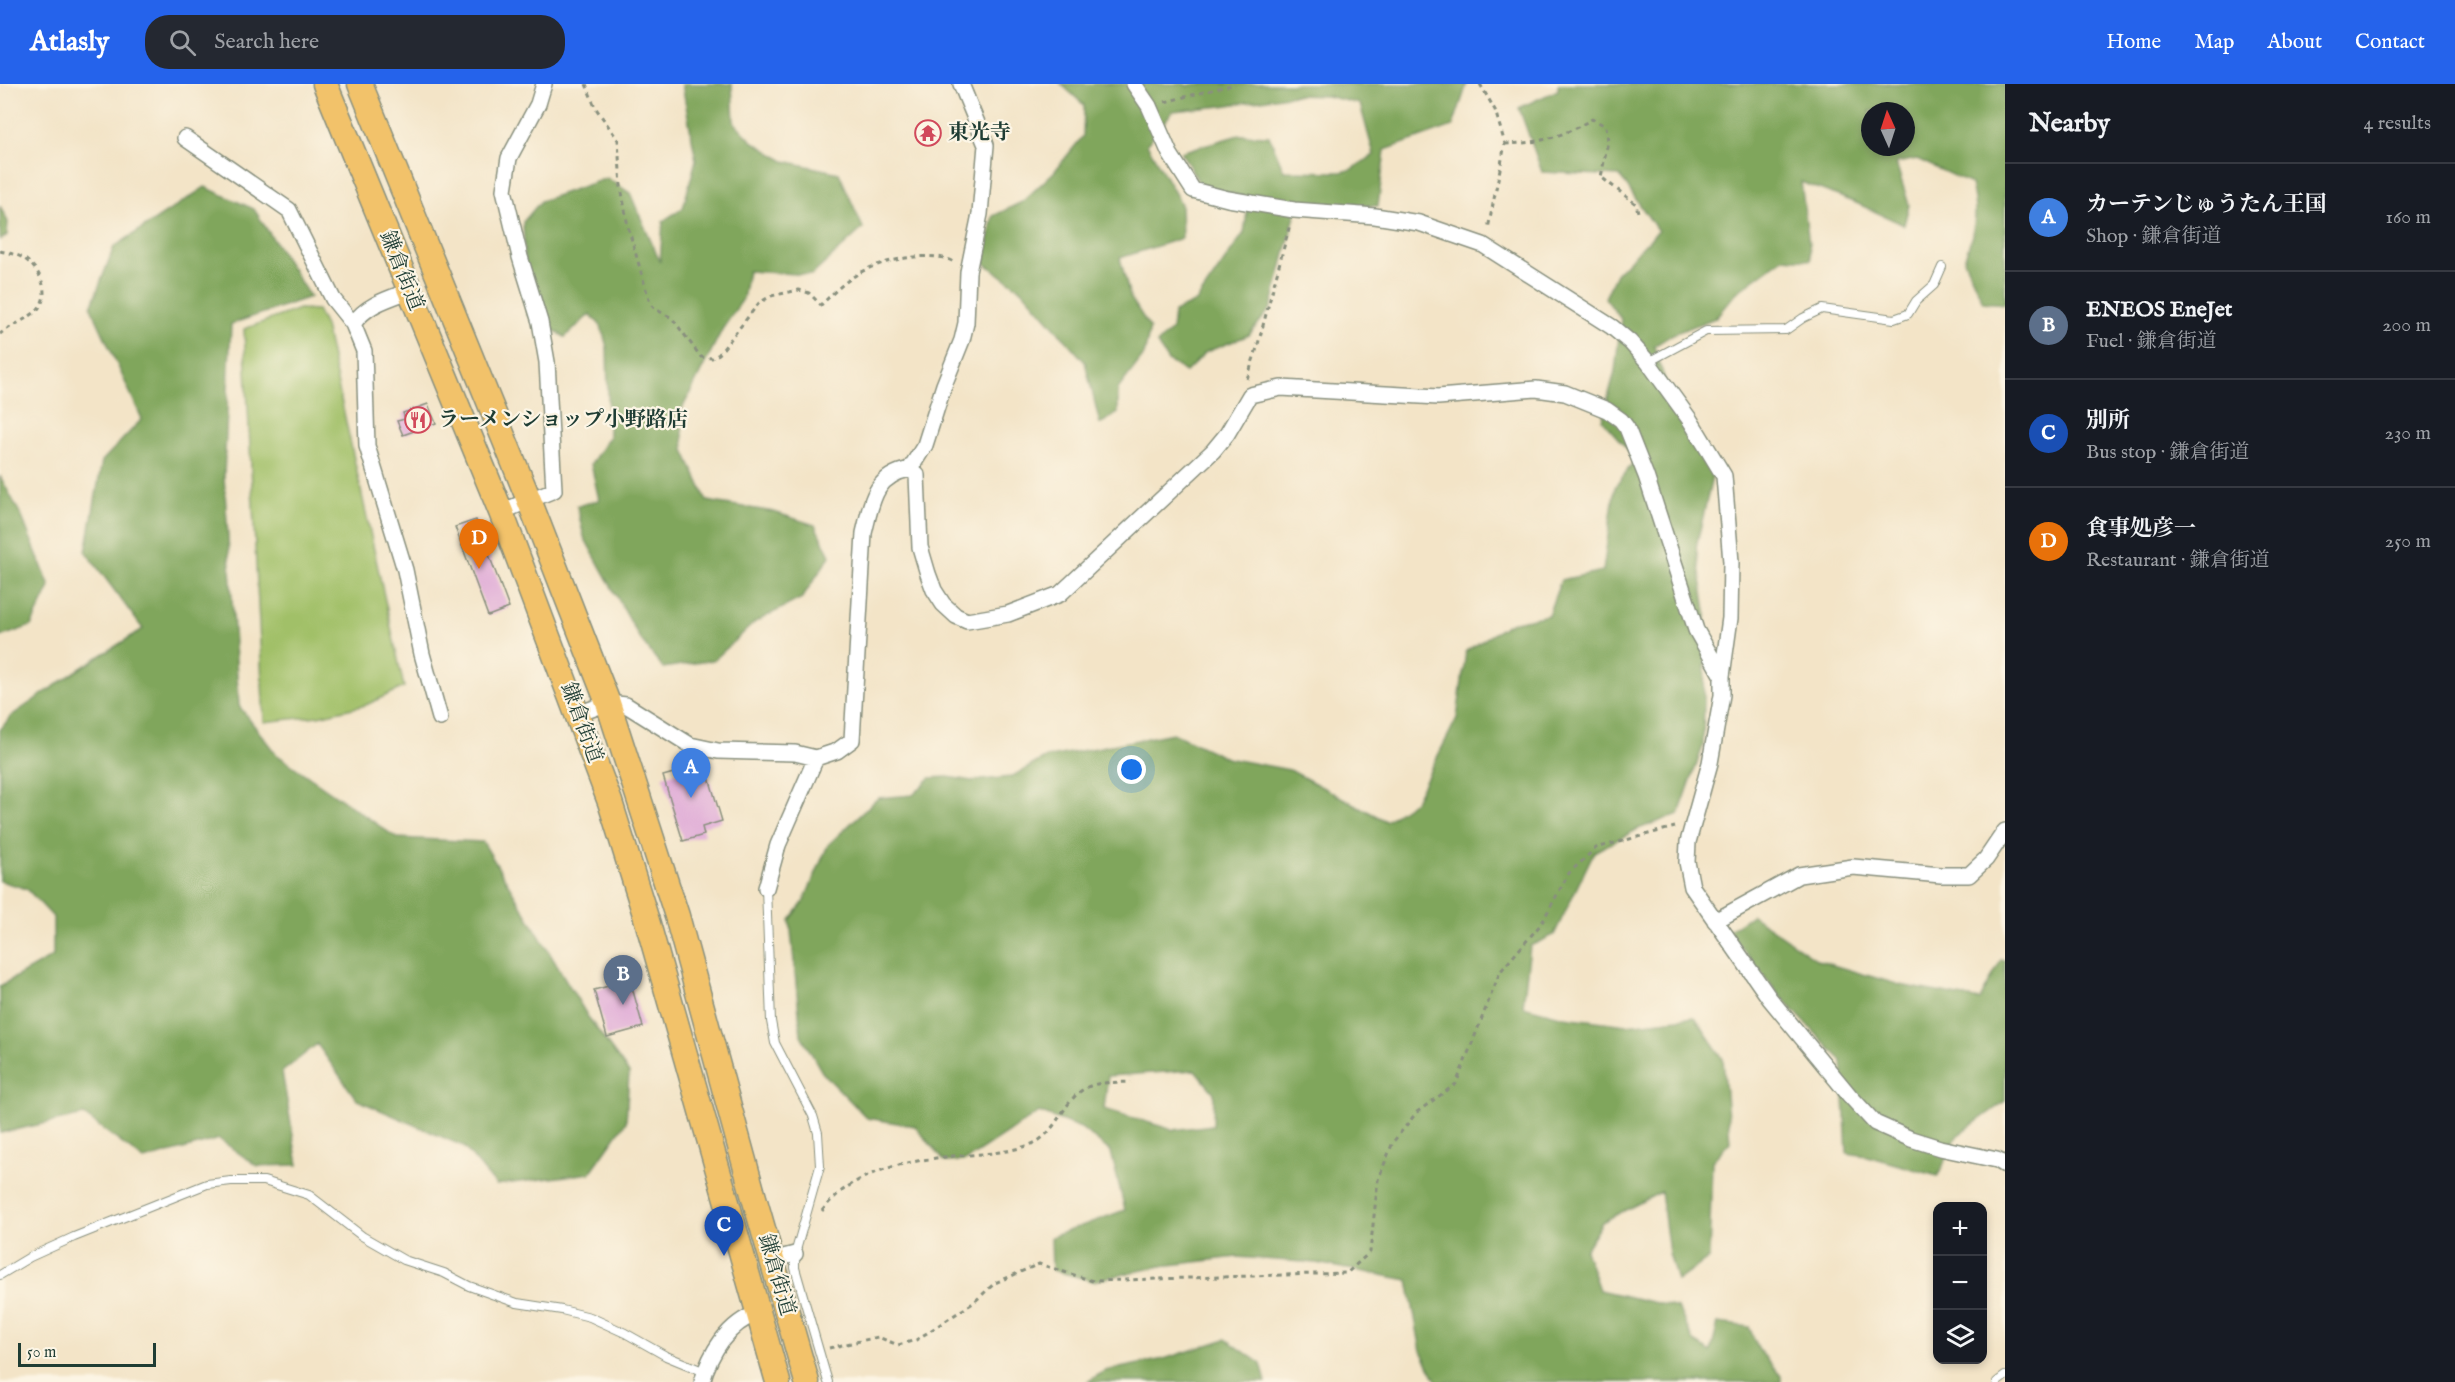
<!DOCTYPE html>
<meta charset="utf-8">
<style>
body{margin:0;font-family:"IM FELL English","Noto Serif JP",serif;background:#242831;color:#f1f3f6}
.controls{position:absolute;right:18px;bottom:18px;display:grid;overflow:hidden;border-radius:12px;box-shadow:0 3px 9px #0003}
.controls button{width:54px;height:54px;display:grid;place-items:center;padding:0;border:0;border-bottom:2px solid #363941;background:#171b24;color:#f1f3f6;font:30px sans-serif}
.compass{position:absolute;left:1861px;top:18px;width:54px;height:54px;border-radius:50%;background:#171b24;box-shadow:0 3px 9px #0003;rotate:357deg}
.scale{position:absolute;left:18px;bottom:15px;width:138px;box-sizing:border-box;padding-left:6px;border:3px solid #1f3d34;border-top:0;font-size:16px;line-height:21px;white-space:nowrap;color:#1f3d34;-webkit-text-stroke:4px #fcf5e5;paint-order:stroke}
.you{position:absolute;left:1132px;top:686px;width:21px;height:21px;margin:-15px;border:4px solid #fff;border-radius:50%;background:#1a73e8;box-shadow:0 0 0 9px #1a73e833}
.badge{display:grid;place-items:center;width:39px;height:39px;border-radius:50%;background:#2563eb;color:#fff;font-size:20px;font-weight:700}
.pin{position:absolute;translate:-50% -50px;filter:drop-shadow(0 2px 3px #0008)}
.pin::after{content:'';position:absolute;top:32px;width:21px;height:18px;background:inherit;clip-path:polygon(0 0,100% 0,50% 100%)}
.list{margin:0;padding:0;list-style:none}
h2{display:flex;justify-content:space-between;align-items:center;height:78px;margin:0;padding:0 24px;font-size:26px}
h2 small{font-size:20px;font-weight:400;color:#9ea1a6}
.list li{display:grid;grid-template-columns:39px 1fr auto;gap:18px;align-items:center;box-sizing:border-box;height:108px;padding:0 24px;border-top:2px solid #363941}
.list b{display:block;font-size:22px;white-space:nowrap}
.list p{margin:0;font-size:20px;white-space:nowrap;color:#9ea1a6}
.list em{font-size:20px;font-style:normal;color:#9ea1a6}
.icon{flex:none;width:33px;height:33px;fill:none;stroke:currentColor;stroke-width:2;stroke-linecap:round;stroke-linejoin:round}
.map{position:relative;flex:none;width:2005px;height:1298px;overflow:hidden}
header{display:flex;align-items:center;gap:36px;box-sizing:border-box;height:84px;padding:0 30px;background:#2563eb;color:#fff}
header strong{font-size:28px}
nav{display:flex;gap:33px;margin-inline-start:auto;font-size:21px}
.search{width:420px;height:54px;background:#242831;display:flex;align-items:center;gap:15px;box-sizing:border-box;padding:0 21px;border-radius:24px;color:#9ea1a6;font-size:22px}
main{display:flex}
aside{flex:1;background:#171b24}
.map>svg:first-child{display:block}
</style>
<header>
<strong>Atlasly</strong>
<div class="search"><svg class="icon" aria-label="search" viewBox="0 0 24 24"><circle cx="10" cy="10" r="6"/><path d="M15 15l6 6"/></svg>Search here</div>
<nav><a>Home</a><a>Map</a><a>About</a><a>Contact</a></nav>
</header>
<main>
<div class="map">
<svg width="2005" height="1298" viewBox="0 0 2005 1298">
<rect width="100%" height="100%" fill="#fcf5e5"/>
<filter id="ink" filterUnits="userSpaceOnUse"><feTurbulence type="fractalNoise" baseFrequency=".0167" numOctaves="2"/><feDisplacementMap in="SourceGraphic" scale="12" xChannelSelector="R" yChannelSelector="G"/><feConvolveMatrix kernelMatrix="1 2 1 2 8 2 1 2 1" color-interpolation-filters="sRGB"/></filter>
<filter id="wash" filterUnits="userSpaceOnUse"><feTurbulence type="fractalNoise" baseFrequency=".008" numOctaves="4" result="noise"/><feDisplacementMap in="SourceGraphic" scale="24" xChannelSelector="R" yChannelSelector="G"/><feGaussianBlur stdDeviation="1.35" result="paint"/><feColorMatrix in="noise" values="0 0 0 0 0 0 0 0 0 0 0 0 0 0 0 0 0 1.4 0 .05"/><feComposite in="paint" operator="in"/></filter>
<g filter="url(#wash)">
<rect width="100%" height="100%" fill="#f3e4c7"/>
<path fill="#a1c068" stroke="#607e4e" stroke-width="1.5" d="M299 225 317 226 325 242 404 603 366 621 318 632 264 638 244 245Z"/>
<path fill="#80a65c" stroke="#507248" stroke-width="1.5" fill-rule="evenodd" d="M682 0H732L734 38 752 57 784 77 839 89 863 144 812 191 748 187 743 215 723 244 681 327 684 366 707 417 774 428 815 441 830 472 802 514 755 538 714 576 663 584 639 553 584 453 577 422 599 416 591 380 609 353 607 263 601 242 590 230 565 253 527 231 523 138 541 117 607 94 630 109 660 178 663 137 683 124 696 76Z
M1061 0H1185L1186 2 1196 0H1467L1453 42 1385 66 1378 122 1298 120 1271 224 1249 251 1206 268 1186 288 1168 277 1157 260 1172 245 1174 228 1196 218 1244 149 1249 114 1201 102 1181 68 1239 51 1269 52 1284 87 1341 88 1352 85 1374 71 1360 20 1327 12 1294 11 1222 22 1173 27 1147 60 1181 120 1182 154 1120 174 1130 213 1150 244 1144 271 1118 305V329L1100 340 1085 278 1023 207 984 179 993 132 1022 118 1054 88 1083 52 1084 21Z
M1558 0H2005V220L1983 218 1964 176C1975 144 1979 134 1971 100L1917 75 1896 79 1909 121 1904 141 1854 118 1801 98 1811 176 1783 174 1736 209 1715 234 1673 250 1654 262 1677 334 1714 385 1696 463 1706 527 1703 662 1679 730 1638 745 1594 768 1554 851 1530 862 1523 922 1564 933 1627 941 1695 933 1723 975 1730 1058 1712 1077 1709 1174 1677 1197 1669 1169 1661 1108 1602 1138 1585 1166 1599 1206 1678 1224 1694 1258 1711 1268 1718 1239 1749 1243 1759 1266 1781 1292V1298H1437L1421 1267 1408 1196 1316 1179 1237 1173 1161 1182 1093 1197 1052 1186 1051 1153 1125 1126 1111 1068 1081 1044 1039 1028 965 1077 945 1078 915 1042 867 1034 822 988 801 951 790 836 803 819 828 761 878 714 913 711 930 694 948 693 972 697 1011 693 1045 674 1173 649 1226 674 1290 686 1386 737 1415 717 1457 634 1466 567 1510 539 1548 531 1561 496 1603 487 1615 403 1636 375 1602 336 1615 287 1621 235 1605 214 1616 190 1658 147 1620 92 1542 88 1519 24 1558 6ZM1870 27H1906V63H1870ZM1195 986 1214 1009 1213 1041 1173 1046 1104 1025 1108 992Z
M205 103 254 125 310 213 231 240 224 392 239 622 276 670 397 754 483 758 588 933 629 989 626 1038 590 1089 496 1101 463 1062 357 1016 317 960 282 988 298 1081 257 1082 219 1055 144 1076 84 1031 0 1049V902L53 872V833L27 805 0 797V646L11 632 78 586 143 545 86 468 102 377 142 335 91 223 114 163Z
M0 122 8 138 7 151 0 156Z
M0 392 22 433 50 503 31 542 0 553Z
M1752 831 1819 877 1900 901 1980 916 2001 876H2005V1017L1957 1052 1938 1092 1867 1072 1847 1069 1842 977 1780 912 1728 847Z
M1226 1255 1261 1280 1266 1298H1087L1105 1287 1164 1275Z"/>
<g id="blocks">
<path fill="#e0acd7" d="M428 320 436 339 403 351 397 337 405 335 403 329Z
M476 436 509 524 488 532 455 443Z
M705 680 722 737 702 743 704 751 683 757 663 692Z
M630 896 643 943 607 953 594 906Z"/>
</g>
</g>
<g filter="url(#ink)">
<use href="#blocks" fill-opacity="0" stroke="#89907e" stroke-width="1.5"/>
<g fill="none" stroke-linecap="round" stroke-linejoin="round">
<g stroke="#89907e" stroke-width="10">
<path id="lane" d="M1648 278 1706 247 1786 246 1803 234 1822 225 1894 235 1908 230 1916 217 1934 201 1942 183
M766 804 771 937 775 959 813 1032 818 1049 820 1082 795 1170V1184L828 1298
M0 1191 30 1173 74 1153 207 1100 231 1097H264L309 1111 362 1152 404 1176 444 1189 469 1202 517 1219 562 1226 590 1233 625 1249 666 1272 705 1288
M1997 1298 2005 1292"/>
</g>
<g stroke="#89907e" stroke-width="18">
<path id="street" d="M1134 0 1149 22 1170 70 1193 106 1228 115 1294 126 1375 132 1419 139 1483 161 1612 243 1630 258 1648 278 1690 336 1724 392 1731 478 1730 534 1722 592V611L1710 679 1688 758 1687 778 1692 803 1770 915 1850 1012 1875 1039 1911 1055 1940 1064 1997 1076 2005 1081
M185 54 289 126 333 215 353 240 364 267 367 362 405 486 422 570 440 634
M353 240C366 221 387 215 409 207
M910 385 925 361 944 301 962 256 966 239 968 188 980 130 986 61 961 0
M501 428 554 406 547 278 540 238 520 173 504 106 509 74 538 20 544 0
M578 630 608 619 626 621 690 661 718 667 795 669 816 674 837 667 852 656 864 449C872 417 874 392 910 385L917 391 920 463 928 490 934 506 943 520 956 532 967 537 1008 530 1060 510 1213 367 1227 350 1250 311 1281 304 1438 313 1536 305 1565 309 1607 326 1621 336 1627 344 1646 392 1696 546 1722 592
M766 804 778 761 816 674
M1715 837 1799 791 1853 783 1941 791H1969L1986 775 2005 747
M772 1176 795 1170
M702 1298C710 1269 728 1239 758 1229"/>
</g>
<g stroke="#89907e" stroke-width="27">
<path id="primary" d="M325 0 501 428 610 718 648 840 778 1298
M360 0 529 416 608 619 677 832 753 1110 807 1298"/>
</g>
<path stroke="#89907e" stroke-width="3" stroke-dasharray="4.5 4.5" stroke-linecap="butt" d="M586 0 595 23 618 56 621 103 628 143 650 219 655 225 672 234 701 273 712 274 719 270 759 219 771 212 799 206 809 209 821 221C832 210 843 199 856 191 876 177 932 165 954 178
M1480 0 1495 26 1505 60 1488 145
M1165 18 1235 0
M1505 60C1540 59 1562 53 1592 35L1606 42 1608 57 1601 93 1636 120 1638 128
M0 167C8 169 16 170 23 174 40 184 53 211 36 227 27 236 11 241 0 250
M1247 295 1257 264 1290 140
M822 1127C852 1087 906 1077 953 1072 979 1070 1004 1070 1029 1061 1058 1052 1062 1013 1090 1002 1103 997 1117 999 1131 998
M829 1264 878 1253 898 1261 916 1256 973 1219 995 1199 1039 1180 1093 1197 1347 1189 1370 1168 1378 1096 1393 1058 1417 1028 1456 1000 1500 888 1541 840 1569 789 1596 764 1675 743"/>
<use href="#lane" stroke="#fff" stroke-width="8"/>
<use href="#street" stroke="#fff" stroke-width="15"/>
<use href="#primary" stroke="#f2c26a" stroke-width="24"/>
</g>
</g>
<defs>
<g id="temple-ring" transform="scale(1.35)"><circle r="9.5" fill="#fcf5e5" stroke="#d1495b" stroke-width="1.5"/><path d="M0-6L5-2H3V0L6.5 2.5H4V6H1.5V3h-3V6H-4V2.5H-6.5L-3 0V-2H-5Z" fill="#d1495b"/></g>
<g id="restaurant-ring" transform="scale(1.35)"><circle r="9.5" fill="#fcf5e5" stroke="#d1495b" stroke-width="1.5"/><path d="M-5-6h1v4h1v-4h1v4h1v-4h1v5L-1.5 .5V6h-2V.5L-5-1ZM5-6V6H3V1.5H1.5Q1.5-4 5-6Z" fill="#d1495b"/></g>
</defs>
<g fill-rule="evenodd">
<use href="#temple-ring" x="928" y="49"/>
<use href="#restaurant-ring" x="418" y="336"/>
</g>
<g text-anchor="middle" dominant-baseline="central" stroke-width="4.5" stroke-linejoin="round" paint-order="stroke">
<g font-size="21" font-weight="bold" fill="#1f3d34" stroke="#fcf5e5" text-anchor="start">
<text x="948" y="49">東光寺</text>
<text x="438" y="336">ラーメンショップ小野路店</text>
</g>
<g font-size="21" fill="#1f3d34" stroke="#fcf5e5">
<text transform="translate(401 187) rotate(68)">鎌倉街道</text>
<text transform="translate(581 639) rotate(70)">鎌倉街道</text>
<text transform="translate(776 1191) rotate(74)">鎌倉街道</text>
</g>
</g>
</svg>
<div class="controls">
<button>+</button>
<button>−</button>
<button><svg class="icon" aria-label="layers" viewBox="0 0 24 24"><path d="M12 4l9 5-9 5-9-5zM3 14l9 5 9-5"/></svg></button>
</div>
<svg class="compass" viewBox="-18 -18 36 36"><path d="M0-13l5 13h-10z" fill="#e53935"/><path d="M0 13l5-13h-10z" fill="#9ea1a6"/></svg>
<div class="scale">50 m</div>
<div class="you"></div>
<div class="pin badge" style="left:691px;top:714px;background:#3f7fe0">A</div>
<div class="pin badge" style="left:623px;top:921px;background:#5c6f8a">B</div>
<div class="pin badge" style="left:724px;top:1172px;background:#1a4fb4">C</div>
<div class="pin badge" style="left:479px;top:485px;background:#e8710a">D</div>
</div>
<aside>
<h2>Nearby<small>4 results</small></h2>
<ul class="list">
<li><span class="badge" style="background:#3f7fe0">A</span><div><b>カーテンじゅうたん王国</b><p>Shop · 鎌倉街道</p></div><em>160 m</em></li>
<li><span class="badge" style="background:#5c6f8a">B</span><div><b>ENEOS EneJet</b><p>Fuel · 鎌倉街道</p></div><em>200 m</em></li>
<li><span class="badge" style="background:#1a4fb4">C</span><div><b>別所</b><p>Bus stop · 鎌倉街道</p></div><em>230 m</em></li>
<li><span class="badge" style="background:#e8710a">D</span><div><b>食事処彦一</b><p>Restaurant · 鎌倉街道</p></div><em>250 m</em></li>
</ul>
</aside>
</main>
